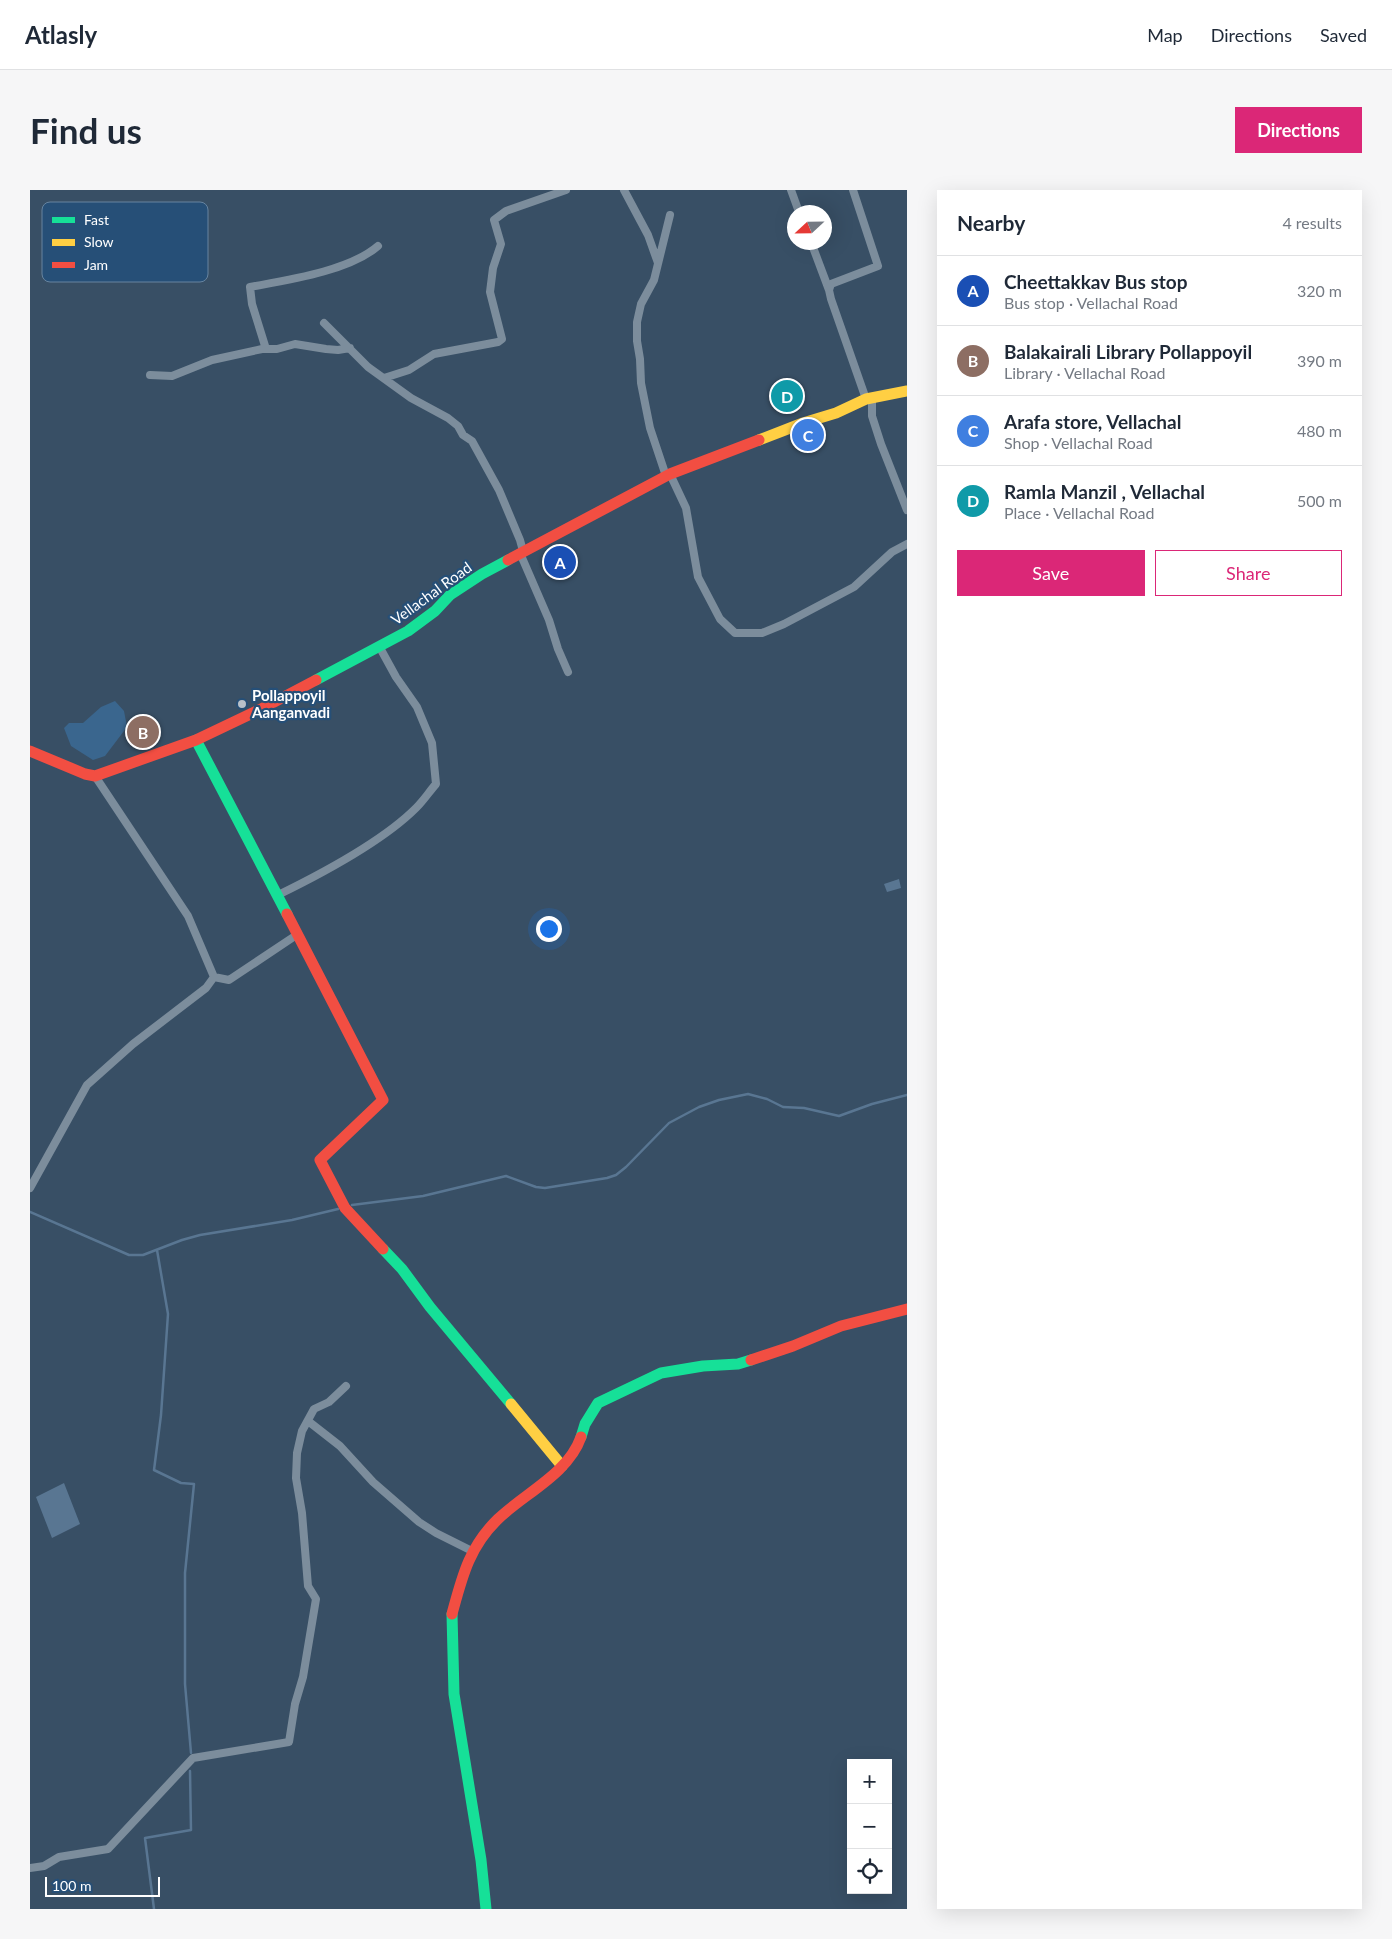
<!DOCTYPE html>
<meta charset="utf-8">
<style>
body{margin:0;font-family:Lato,sans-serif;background:#f6f6f7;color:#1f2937}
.controls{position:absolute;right:15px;bottom:15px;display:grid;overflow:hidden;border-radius:0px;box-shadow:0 5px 20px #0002}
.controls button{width:45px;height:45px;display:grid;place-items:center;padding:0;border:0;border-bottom:1px solid #e0e1e3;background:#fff;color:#1f2937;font:25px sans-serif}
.compass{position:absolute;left:757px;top:15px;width:45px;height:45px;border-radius:50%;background:#fff;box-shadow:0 5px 20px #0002;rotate:248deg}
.scale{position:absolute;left:15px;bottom:12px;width:115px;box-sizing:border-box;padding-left:5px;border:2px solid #fff;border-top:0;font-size:14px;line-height:18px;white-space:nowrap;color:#fff;-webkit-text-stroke:4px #264f77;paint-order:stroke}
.you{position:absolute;left:518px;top:738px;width:18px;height:18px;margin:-12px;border:4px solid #fff;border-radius:50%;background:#1a73e8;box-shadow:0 0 0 8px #1a73e833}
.badge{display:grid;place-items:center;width:32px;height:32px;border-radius:50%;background:#db2777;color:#fff;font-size:16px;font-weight:700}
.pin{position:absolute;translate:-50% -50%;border:2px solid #fff;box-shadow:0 1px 5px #0006}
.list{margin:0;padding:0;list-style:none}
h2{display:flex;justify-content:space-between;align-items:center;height:65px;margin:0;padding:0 20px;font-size:21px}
h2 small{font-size:16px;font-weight:400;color:#747a83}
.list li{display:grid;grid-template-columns:32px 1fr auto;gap:15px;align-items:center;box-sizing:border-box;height:70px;padding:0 20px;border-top:1px solid #e0e1e3}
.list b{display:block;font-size:19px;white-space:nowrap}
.list p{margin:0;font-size:16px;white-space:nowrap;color:#747a83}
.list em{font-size:16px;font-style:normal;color:#747a83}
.actions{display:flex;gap:10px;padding:15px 20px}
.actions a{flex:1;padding:11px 0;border:1px solid #db2777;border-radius:0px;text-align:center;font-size:18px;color:#db2777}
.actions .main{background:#db2777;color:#fff}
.icon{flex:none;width:28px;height:28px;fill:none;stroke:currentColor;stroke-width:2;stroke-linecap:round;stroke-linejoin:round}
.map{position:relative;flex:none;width:877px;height:1719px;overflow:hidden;border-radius:0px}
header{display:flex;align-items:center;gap:30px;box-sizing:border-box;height:70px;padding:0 25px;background:#fff;border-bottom:1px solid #e0e1e3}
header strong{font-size:24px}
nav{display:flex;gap:28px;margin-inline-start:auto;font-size:18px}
.intro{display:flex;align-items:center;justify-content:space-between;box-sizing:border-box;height:120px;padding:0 30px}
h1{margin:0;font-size:35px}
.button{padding:12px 22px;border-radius:0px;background:#db2777;color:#fff;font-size:18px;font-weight:700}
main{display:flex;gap:30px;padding:0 30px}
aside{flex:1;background:#fff;border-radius:0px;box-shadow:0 5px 20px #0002}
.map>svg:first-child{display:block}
</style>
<header>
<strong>Atlasly</strong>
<nav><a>Map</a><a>Directions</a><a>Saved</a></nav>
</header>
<div class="intro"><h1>Find us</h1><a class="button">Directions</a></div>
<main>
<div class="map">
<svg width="877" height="1719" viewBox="0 0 877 1719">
<rect width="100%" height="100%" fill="#384f65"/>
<path fill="#3a668e" d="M85 511 94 521 97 537 75 566 63 570 41 556 34 538 39 533H53L71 517Z"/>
<path fill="#597692" d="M869 689 871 698 857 702 854 694Z
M34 1293 50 1334 22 1348 6 1307Z"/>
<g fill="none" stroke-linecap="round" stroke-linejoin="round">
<path stroke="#597692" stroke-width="2.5" d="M322 1015 393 1006 476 986 506 997 515 998 577 988 586 985 596 977 639 933 669 917 689 910 718 904 737 909 753 917 774 918 809 926 842 914 877 905
M0 1022 99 1065H113L152 1050 170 1045 262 1030 308 1019
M127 1060 138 1124 131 1225 124 1280 151 1293 164 1294 155 1383V1494L161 1563
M124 1719 115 1648 161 1640 160 1581"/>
<path stroke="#7c8d9c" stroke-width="8" d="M594 0 618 45 628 73
M761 0 769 22
M823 0 848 76 801 94 799 100 801 109 836 209
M781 52 799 100
M294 133 338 177 381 208 418 228 428 236 433 245 442 251 469 300 490 350 493 361
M236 159 222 114 220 97C258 90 319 81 348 56
M120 185 142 186 182 170 232 159H247L265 154 296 159 308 160 320 158
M354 188 379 180 404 164 468 152 472 149 460 102 463 78 471 54 464 30 476 21 536 0
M842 207V226L851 254 877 320
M640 284 656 318 668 387 690 429 705 443H732L754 434 824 397 862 362 877 354
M636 286 620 238 611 193 610 169 607 151V132L611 114 624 90 640 25
M490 363 519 430 528 459 538 482
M248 705C291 684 353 651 386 618 394 610 399 602 406 594L402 553 387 517 366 487 349 456
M184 787 199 790 268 744
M0 998 57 895 103 854 176 798 184 787 158 726 65 586
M278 1231 310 1256 343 1292 389 1332 406 1343 442 1361
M0 1678 14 1676 29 1667 78 1659 163 1568 259 1552 265 1514 273 1487 286 1409 278 1396 272 1323 266 1288 267 1263 272 1241 284 1219 299 1212 316 1196"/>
<path stroke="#16e098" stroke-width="11" d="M286 490 378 441 405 421 420 405 452 384 478 370
M166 550 257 724
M353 1059 372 1079 400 1117 481 1214
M551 1247 555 1234 568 1213 631 1183 673 1176 708 1174 721 1170
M422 1424 424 1504 451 1670 456 1719"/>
<path stroke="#ffcf43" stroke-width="11" d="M729 250 773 233 806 223 836 209 877 201
M481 1214 532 1276"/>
<path stroke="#f24e42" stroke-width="11" d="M478 370 640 284 729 250
M0 561 55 584 65 586 166 550 231 519 286 490
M257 724 353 910 290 970 315 1018 353 1059
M721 1170 763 1156 811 1136 877 1119
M422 1424C432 1387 439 1357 468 1329 495 1303 538 1284 551 1247"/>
</g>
<circle fill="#b9c1c9" stroke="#264f77" stroke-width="2" cx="212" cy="514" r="5"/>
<g text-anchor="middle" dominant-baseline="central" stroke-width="4.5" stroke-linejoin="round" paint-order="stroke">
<g font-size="15" fill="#fff" stroke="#264f77">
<text transform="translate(401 403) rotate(-36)">Vellachal Road</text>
</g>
<g font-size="15" font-weight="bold" fill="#fff" stroke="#264f77" text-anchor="start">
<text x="222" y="505">Pollappoyil<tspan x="222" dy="17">Aanganvadi</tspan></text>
</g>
</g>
<rect x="12" y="12" width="166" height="80" rx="8" fill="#264f77" stroke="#6784a0" stroke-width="1"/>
<rect x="22" y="27" width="23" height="6" fill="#16e098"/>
<rect x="22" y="49" width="23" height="7" fill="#ffcf43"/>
<rect x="22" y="72" width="23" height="6" fill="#f24e42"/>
<g font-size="14" fill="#fff">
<text x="54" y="35">Fast</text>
<text x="54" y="57">Slow</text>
<text x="54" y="80">Jam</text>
</g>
</svg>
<div class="controls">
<button>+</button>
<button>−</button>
<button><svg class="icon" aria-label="locate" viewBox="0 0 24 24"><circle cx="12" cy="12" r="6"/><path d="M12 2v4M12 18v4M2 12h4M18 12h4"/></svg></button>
</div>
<svg class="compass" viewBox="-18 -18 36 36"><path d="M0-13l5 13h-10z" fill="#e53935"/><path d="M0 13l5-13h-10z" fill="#747a83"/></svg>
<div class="scale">100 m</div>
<div class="you"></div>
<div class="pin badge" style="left:530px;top:372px;background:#1a4fb4">A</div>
<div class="pin badge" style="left:113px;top:542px;background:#8d6e63">B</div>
<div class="pin badge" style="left:778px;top:245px;background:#3f7fe0">C</div>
<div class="pin badge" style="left:757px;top:206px;background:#0f9aa8">D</div>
</div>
<aside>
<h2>Nearby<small>4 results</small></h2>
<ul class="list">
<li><span class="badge" style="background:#1a4fb4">A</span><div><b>Cheettakkav Bus stop</b><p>Bus stop · Vellachal Road</p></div><em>320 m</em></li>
<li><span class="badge" style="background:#8d6e63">B</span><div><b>Balakairali Library Pollappoyil</b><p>Library · Vellachal Road</p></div><em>390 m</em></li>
<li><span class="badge" style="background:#3f7fe0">C</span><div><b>Arafa store, Vellachal</b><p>Shop · Vellachal Road</p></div><em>480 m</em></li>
<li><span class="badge" style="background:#0f9aa8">D</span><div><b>Ramla Manzil , Vellachal</b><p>Place · Vellachal Road</p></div><em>500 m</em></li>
</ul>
<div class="actions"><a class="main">Save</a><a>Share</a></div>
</aside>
</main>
